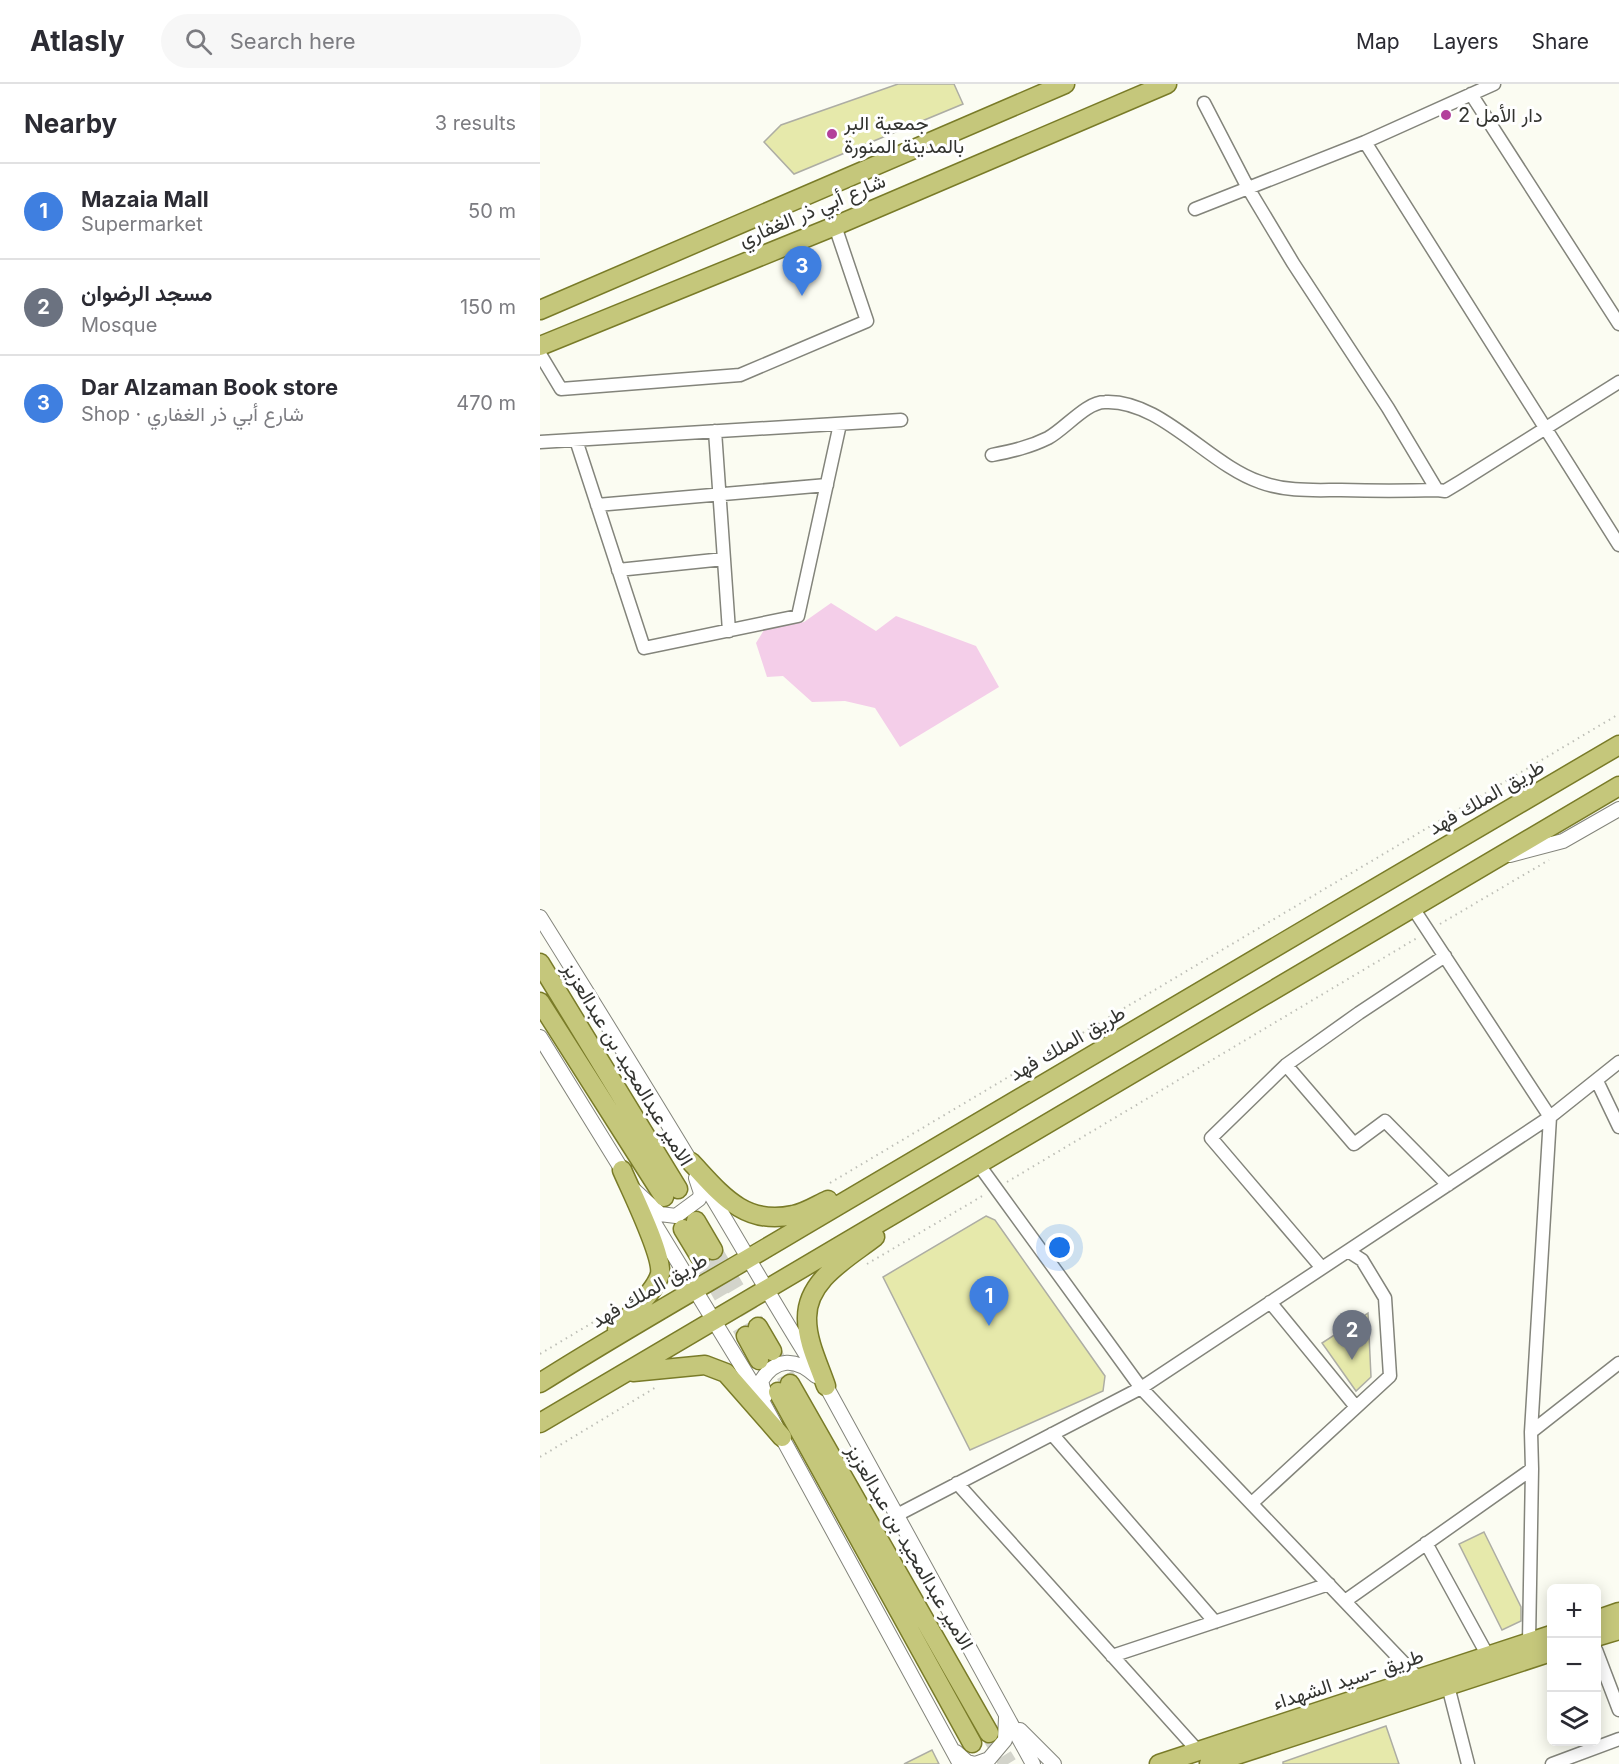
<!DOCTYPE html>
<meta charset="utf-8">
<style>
body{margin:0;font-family:Inter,Vazirmatn,sans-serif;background:#f7f7f7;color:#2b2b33}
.controls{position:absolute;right:18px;bottom:18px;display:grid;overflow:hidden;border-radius:9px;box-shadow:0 3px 15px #0003}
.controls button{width:54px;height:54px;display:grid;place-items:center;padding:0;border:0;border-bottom:2px solid #e1e1e2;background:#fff;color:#2b2b33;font:30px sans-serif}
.you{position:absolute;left:520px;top:1164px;width:21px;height:21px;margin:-15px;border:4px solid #fff;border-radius:50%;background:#1a73e8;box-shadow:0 0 0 9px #1a73e833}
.badge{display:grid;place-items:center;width:39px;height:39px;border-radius:50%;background:#d93025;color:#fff;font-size:20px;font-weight:700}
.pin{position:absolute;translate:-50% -50px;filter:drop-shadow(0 2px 3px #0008)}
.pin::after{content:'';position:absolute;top:32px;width:21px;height:18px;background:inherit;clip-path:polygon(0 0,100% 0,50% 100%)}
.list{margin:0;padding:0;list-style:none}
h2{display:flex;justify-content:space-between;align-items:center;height:78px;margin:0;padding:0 24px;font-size:26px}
h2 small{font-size:20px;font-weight:400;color:#7c7c81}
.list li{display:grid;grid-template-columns:39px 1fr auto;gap:18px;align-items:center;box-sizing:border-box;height:96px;padding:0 24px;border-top:2px solid #e1e1e2}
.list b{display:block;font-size:22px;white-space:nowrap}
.list p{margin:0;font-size:20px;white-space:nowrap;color:#7c7c81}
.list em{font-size:20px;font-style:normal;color:#7c7c81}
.icon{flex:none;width:33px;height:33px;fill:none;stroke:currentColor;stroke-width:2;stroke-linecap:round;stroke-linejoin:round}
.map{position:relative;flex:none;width:1079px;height:1680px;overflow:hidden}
header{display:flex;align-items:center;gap:36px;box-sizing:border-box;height:84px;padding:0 30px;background:#fff;border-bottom:2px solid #e1e1e2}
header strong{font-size:28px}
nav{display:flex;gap:33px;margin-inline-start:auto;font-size:21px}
.search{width:420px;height:54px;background:#f7f7f7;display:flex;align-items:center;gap:15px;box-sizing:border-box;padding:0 21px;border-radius:33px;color:#7c7c81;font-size:22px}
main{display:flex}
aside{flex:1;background:#fff}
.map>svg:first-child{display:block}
</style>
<header>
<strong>Atlasly</strong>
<div class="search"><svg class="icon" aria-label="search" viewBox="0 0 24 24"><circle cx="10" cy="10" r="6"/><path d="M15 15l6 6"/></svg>Search here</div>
<nav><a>Map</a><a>Layers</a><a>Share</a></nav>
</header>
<main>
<aside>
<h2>Nearby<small>3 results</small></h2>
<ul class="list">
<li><span class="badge" style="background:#3f7fe0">1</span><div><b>Mazaia Mall</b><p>Supermarket</p></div><em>50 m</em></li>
<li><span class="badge" style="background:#6b7280">2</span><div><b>مسجد الرضوان</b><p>Mosque</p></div><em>150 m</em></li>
<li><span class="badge" style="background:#3f7fe0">3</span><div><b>Dar Alzaman Book store</b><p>Shop · شارع أبي ذر الغفاري</p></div><em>470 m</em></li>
</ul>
</aside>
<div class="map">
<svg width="1079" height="1680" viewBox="0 0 1079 1680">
<rect width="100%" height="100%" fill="#fbfcf2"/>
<path fill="#f4cee9" d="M291 519 336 547 356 532 436 562 459 603 360 663 335 624 305 617 272 618 243 592 227 593 216 559 224 546 264 538Z"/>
<path fill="#e6e9ab" stroke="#adada4" stroke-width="1.5" d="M358 0H414L423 20 254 90 224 58 241 41Z
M446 1132 455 1136 565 1292 563 1307 430 1366 343 1193Z
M828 1229 831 1293 816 1307 782 1259Z
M944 1448 981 1523V1537L962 1546 919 1460Z
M846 1642 859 1680H743V1678Z
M392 1666 399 1680H364Z"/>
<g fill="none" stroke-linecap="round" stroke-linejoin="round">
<path stroke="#d3d4cb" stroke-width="18" stroke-dasharray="18 9" stroke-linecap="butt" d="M173 1166 218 1243
M160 1173 206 1252
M232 1267 250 1300
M449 1649 468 1680"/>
<g stroke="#83847b" stroke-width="15">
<path id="minor" d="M954 0 825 58 1079 461
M931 10 1079 240
M664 19 708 104 753 179 848 324 897 406 905 407 920 398 1079 298
M655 125 825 58
M0 270 21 305 200 291 327 237 295 142
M175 347 189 547
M36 356 104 564 258 532 300 340
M0 358 361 336
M452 371C472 367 490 363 508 354 525 345 546 318 565 318 620 315 669 381 720 398 747 408 774 406 801 406 833 407 865 407 897 406
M57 421 287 401
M78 486 184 475
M873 824 1010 1033 1079 978
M746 981 814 1060 845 1037 908 1101
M1057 997 1079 1043
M439 1081 601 1304 879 1595
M782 1184 671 1054 746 981 819 929 905 872
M730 1218 816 1323
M991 1348 1079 1279
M512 1350 675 1538
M417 1399 658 1667
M712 1419 850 1292 845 1214 822 1176 808 1167
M357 1431 601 1304 1010 1033 991 1348 992 1385 805 1517
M886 1459 948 1572
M989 1558 992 1385
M1056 1566 1079 1626
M572 1572 789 1500
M908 1602 928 1680
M1012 1680 1079 1655"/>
</g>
<g stroke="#83847b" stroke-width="16">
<path id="tertiary" d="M970 771 1023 757 1079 725
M0 833C60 929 120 1026 178 1123 214 1183 248 1244 286 1302L493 1680
M0 953 87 1094
M94 1106 120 1130 136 1132 159 1115 161 1109 156 1094
M108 1129 215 1304 420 1680
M225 1312 221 1297C236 1273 256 1274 276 1292
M480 1646 514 1680
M416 1668 427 1678 435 1680 449 1675 465 1656 466 1633"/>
</g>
<g stroke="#797b28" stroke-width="21">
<path id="primary" d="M0 226 525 0
M0 262 295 142 627 0
M0 879 138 1105
M0 918 124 1113
M151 1078C180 1109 204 1142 253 1131 265 1129 277 1121 288 1116
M156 1137 173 1166
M143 1145 160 1173
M218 1243 232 1267
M77 1245C88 1232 116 1207 120 1190 123 1171 91 1107 82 1086
M206 1252 219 1276
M93 1288 165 1281 186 1289 242 1353
M0 1299C85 1245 173 1196 260 1144 532 981 806 822 1079 661
M250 1300 449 1649
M286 1302C279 1281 267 1258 267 1235 266 1196 308 1174 335 1153
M238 1308 432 1659
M0 1339 1079 702
M1056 1536 1079 1528
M1056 1553 1079 1546
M619 1680 1011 1551
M669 1680 1011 1568"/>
</g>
<path stroke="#bebfb7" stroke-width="2" stroke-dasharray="1.5 4.5" stroke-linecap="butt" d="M900 840 1009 776
M467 1098 877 854
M290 1099 1079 630
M327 1180 444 1111
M0 1270 67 1230
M0 1373 118 1302"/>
<use href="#minor" stroke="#fff" stroke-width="12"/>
<use href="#tertiary" stroke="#fff" stroke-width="14"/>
<use href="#primary" stroke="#c5c77b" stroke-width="18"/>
</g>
<g fill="#b3409b" stroke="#fff" stroke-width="2">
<circle cx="906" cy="31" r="6"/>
<circle cx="292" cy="50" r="6"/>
</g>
<g text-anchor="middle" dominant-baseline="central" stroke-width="6" stroke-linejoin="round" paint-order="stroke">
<g font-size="20" fill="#333430" stroke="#fff" text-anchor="start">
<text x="918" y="31">دار الأمل 2</text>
<text x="304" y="39">جمعية البر<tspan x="304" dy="23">بالمدينة المنورة</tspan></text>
</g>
<g font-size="20" fill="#333430" stroke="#fff">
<text transform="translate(272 126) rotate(-23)">شارع أبي ذر الغفاري</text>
<text transform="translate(946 713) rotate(-30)">طريق الملك فهد</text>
<text transform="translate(527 959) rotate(-30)">طريق الملك فهد</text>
<text transform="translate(88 980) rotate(59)">الامير عبدالمجيد بن عبدالعزيز</text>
<text transform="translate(109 1206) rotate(-30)">طريق الملك فهد</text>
<text transform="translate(370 1463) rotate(60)">الامير عبدالمجيد بن عبدالعزيز</text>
<text transform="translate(808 1595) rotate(-18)">طريق -سيد الشهداء</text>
</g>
</g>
</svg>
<div class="controls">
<button>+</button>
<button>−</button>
<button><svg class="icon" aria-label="layers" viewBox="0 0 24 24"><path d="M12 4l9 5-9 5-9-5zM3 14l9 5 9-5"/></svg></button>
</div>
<div class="you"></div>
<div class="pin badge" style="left:449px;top:1242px;background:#3f7fe0">1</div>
<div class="pin badge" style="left:812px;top:1276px;background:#6b7280">2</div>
<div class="pin badge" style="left:262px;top:212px;background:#3f7fe0">3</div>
</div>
</main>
